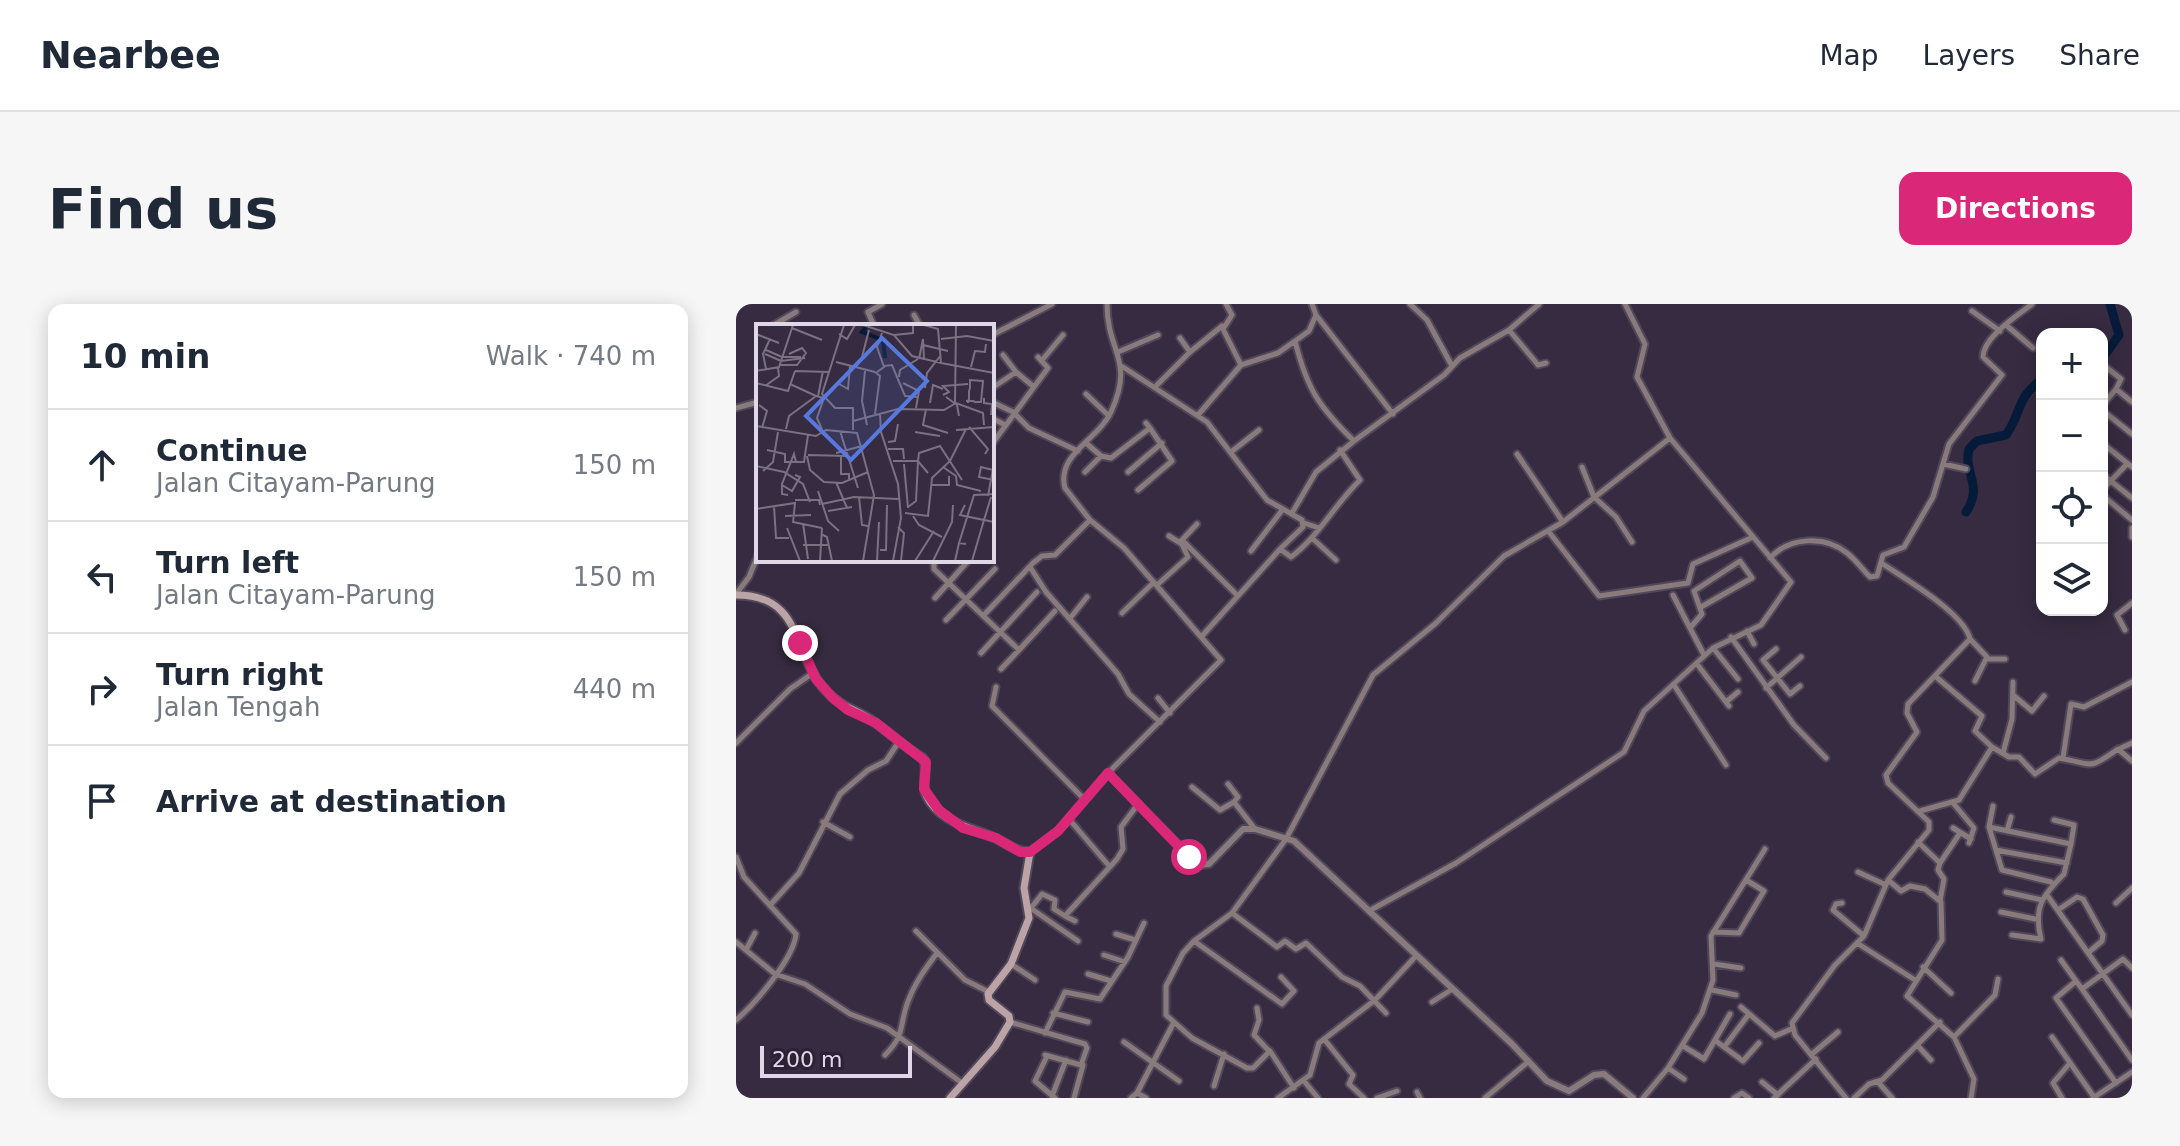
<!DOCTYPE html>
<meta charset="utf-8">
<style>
body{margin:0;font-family:"DejaVu Sans",sans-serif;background:#f6f6f7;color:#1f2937}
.controls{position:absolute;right:24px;top:24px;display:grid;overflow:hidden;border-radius:16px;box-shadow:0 4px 20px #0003}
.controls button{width:72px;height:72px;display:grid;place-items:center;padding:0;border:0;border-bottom:2px solid #e0e1e3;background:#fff;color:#1f2937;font:40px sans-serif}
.scale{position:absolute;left:24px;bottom:20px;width:152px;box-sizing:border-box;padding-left:8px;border:4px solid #dfd9e7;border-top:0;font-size:22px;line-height:28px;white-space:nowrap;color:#dfd9e7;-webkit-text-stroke:6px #2c2136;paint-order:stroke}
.stop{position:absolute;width:24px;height:24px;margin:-18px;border:6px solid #db2777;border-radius:50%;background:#fff}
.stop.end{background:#db2777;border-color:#fff;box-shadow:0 2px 8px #0008}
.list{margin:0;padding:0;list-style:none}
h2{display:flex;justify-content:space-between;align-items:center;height:104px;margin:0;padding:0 32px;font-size:34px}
h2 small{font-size:26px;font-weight:400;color:#747a83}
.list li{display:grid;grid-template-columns:52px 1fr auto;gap:24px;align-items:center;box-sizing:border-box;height:112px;padding:0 32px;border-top:2px solid #e0e1e3}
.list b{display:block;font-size:30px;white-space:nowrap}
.list p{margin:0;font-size:26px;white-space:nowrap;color:#747a83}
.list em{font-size:26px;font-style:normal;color:#747a83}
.icon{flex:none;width:44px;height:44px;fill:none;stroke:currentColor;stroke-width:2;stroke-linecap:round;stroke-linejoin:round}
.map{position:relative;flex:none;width:1396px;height:794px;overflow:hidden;border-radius:16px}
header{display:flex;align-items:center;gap:48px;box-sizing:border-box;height:112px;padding:0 40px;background:#fff;border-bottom:2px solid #e0e1e3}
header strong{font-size:38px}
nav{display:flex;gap:44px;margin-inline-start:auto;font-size:28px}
.intro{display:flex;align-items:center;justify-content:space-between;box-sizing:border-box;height:192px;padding:0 48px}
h1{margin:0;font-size:56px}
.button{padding:20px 36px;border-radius:16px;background:#db2777;color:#fff;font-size:28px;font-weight:700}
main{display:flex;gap:48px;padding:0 48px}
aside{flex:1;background:#fff;border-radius:16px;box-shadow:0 4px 20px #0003}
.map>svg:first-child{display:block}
</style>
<header>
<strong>Nearbee</strong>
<nav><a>Map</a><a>Layers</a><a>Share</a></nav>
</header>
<div class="intro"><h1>Find us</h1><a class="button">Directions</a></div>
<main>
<aside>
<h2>10 min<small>Walk · 740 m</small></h2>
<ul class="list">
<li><svg class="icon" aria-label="ahead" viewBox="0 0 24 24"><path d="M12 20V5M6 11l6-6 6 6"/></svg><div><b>Continue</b><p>Jalan Citayam-Parung</p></div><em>150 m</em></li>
<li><svg class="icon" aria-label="left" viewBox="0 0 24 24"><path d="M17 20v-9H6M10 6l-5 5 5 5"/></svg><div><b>Turn left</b><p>Jalan Citayam-Parung</p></div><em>150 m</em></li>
<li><svg class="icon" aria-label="right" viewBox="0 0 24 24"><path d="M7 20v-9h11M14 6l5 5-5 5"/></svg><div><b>Turn right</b><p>Jalan Tengah</p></div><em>440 m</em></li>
<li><svg class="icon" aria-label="arrive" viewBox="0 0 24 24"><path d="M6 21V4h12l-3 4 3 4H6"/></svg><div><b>Arrive at destination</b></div></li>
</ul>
</aside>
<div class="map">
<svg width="1396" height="794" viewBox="0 0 1396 794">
<rect width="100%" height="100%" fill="#362b40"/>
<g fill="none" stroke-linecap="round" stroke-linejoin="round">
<path stroke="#051b39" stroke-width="9" d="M1366 55 1383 31 1374 0
M1230 208C1248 181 1227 170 1233 145L1241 137 1270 131C1287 106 1279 96 1306 75"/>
<g stroke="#51475b" stroke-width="9">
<path id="minor" d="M371 0C371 49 399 55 375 108 362 136 320 150 329 184L354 216 388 244 485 356 372 469
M490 0 496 11 487 25 505 61
M576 0 580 11 657 110
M674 0 691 16 716 62
M1236 7 1264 27
M178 11 184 22
M580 11 573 27 559 37C571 85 583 103 618 137L708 71 724 54 773 26 803 0
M1270 21 1297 44
M36 22 60 8
M138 22 132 8 146 0
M773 26 798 56 802 61 810 59
M256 31 316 0
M382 48 422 31
M454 48 486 22
M267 51 280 68
M307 55 327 31
M387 63 471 118 531 196 566 216 567 223 544 245
M1366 65 1370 63 1385 75 1380 85
M419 83 454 48 444 34
M256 84 280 68 298 83 312 64 302 53
M350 90 373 112
M256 98 277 108 293 124 342 147
M1366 102 1380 85 1396 98
M0 104 22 98
M1366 106 1396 130
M462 111 505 61 542 49 559 37
M256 114 269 121
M350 139 365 152 375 154 414 124 410 119
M1366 139 1396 163
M256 140 298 83
M495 148 523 126
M781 150 827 218
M1207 160 1230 165
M846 163 858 193 880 213 896 238
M349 168 365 152
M392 168 426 139
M1366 170 1396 194
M402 186 436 157 414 124
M1366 186 1391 160
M1366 191 1396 216
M556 209 580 168 618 137
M568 219 583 224
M461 220 446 236 502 292
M1396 224V233
M813 228 863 292 952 279 957 260 1017 233
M576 234 600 256
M515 247 547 205
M1034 254C1053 233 1089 231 1111 249 1120 256 1126 265 1134 273L1141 272 1147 251 1168 243 1197 193 1213 140 1266 71 1247 53C1247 33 1281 12 1296 0
M198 256V265L283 346 319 307
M294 263 310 288 382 370 393 390 424 418
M421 281 452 253 446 240 433 232
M0 290 13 273 22 251
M937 291 954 324
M199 294 233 256
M965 303 1016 274 1004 257 958 287 966 310 954 324 968 351
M386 309 418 278
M247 312 297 259 306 252 319 251 354 216
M335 313 351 293
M210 316 259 265
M1389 326 1381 311 1396 299
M1011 327 1018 340
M466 332 544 245 555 253C583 232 599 200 624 176L604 146
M995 333 1058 421 1090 454
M1234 335 1251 353 1239 377
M977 344 1002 375
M1040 345 1027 356 1054 390 1064 382
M245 349 301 288
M1251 355H1269
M961 360 993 402
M265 365 283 346
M1199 372 1246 412 1239 427 1256 443
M938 381 990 461
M260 383 256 402 348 495
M1030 384 1065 353
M1277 391 1296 407 1308 392
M422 394 434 409
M990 398 1002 388
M0 439 54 385 77 369
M1385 444 1396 439
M1267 449 1276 415 1277 378
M1327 454 1335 400 1348 403 1396 378
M492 480 502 493 498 498 519 525
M456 483 484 506 498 498
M1217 499 1238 524 1233 539
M1257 502 1253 523 1266 566 1315 578
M1184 507 1223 496 1256 443 1273 453H1283L1299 470 1323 454C1358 460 1351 467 1382 445L1396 457
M333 515 374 563
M1318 516 1338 521 1335 540
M87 518 114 533
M1253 523 1335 540 1328 570C1307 591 1297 603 1305 635L1276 631
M1217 524 1235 535
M1271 527 1275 513
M1182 538 1204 559 1202 566 1208 575 1204 597
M1260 546 1331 559
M0 553 8 573 60 630C58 654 19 700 0 716
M1204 559 1224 529
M1122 568 1150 581
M1152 576 1165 587 1174 582 1189 585 1205 598 1206 636 1171 692 1218 733 1238 775 1235 794
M1270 588 1306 596
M1311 591 1396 711
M36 599 63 569 104 490 132 466 150 457 162 439
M1106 599 1100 600 1097 606 1128 632
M1380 599 1396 584
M293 603 342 637
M295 604 306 590 319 596 318 605 329 612
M1322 606 1341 593 1347 595 1367 631 1366 637 1353 648
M633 607 720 559 888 448 908 407 977 344 1025 321 1055 278 934 134 901 73 909 40 889 0
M1265 608 1299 615
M496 609 541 643 549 637 560 645 570 639 606 673 624 682 650 709
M339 617 329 612 381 555 387 545 385 523 402 500
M180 627 229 676 253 688
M977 628 1003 629 1028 587 1010 576
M380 630 399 636
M458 637 546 700 558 687 545 673
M0 638 39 670 69 680 114 710 151 724 226 779
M1121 639 1179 676
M11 644 19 629
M368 651 389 658
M1325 656 1340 677
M275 660 299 676
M978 660 1005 664
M1187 663 1215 689
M1396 664 1387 655 1346 685 1396 756
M352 670 375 677
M1346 685 1340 677 1320 694 1380 779
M976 686 1000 691
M696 698 715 686
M1005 703 1039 732 1055 725
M521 704 523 716 518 731 533 747
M317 709 352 718
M274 718 349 740 351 744 345 761 309 751
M309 729 329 688 364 695 392 653 408 619
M1218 733 1259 691 1262 675
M1316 733 1358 793
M588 735 617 771 613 780 628 794
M980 737 1007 757 1023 739
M388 738 443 777
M947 742 968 755 994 710
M989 742 1013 710
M1182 742 1195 756
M1076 750 1102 728
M149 751C169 731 163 724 171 700 178 680 189 665 201 649
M311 752 299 777 319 794
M932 764 948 775
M568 777 582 794
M1026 778 1042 791
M1142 778 1156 794
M478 782 488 750
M558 784 534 747 517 764H511L456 734 430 711V682L447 649 458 637 496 609 550 535 637 371 700 319 768 252 827 218 934 134
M681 788 684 794
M316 792 330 756
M338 794 347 761
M395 794 401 789
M410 794 401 789 437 720
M542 794 574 771 583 739 639 696 680 652
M641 794 661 787
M749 794 793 757
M907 794 932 764 966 709 977 676 975 632 1029 545
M998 794 1006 789 1013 794
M1038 794 1080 755
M1110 794 1059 731 1056 719 1099 661 1128 632 1152 576 1193 526V518L1152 479 1150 471 1181 428 1171 409 1172 400 1234 335C1228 309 1169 275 1147 260
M1118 794 1133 780 1146 776 1204 718
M1326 794 1317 779 1334 759
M1357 794 1396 768"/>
</g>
<g stroke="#51475b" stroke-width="10">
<path id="tertiary" d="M294 548 322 527 372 469 462 561 473 560 507 525H519L558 537 776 740 811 777 833 787 858 771 868 770 897 794"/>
</g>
<g stroke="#51475b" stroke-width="11">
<path id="secondary" d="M0 291C68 291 55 349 90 387 106 404 120 405 137 417 154 429 168 443 187 454 193 465 185 479 190 491 203 519 235 523 259 534 272 540 280 548 294 548L288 584 293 614 275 660 252 690 253 696 273 712 274 718 259 743 214 794"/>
</g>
<use href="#minor" stroke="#897a7b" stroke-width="5"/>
<use href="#tertiary" stroke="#897a7b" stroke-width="6"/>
<use href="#secondary" stroke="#bca4a6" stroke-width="7"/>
</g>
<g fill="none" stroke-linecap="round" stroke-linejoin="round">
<path stroke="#db2777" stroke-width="10" d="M64 339 80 375 97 394 112 406 140 419 190 458 188 485 203 506 227 524 260 534 284 548H294L322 527 372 469 453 553"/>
</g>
<g transform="translate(20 20)">
<rect width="238" height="238" fill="#362b40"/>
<path fill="none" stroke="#051b39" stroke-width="4" d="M111 2 106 8 127 16 129 34"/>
<path fill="none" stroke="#7a7183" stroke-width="2" d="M88 1 66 70 79 84H97V106M107 1 138 11 156 32 185 39 182 5 168 1M36 4 66 16M0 10 23 19M83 10 91 15 99 1M138 11 157 9V1M185 15 211 12 238 17M167 21 192 27M10 26 26 33H45M9 30 25 37 49 34M106 33 113 6M163 35 167 15 168 36M80 38 119 48M185 39 238 49M24 41H41L50 29 46 24 33 30M128 42 136 41 149 72 162 73M215 43 219 27 229 28 230 20M10 45 7 30 14 15M0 47 23 43 37 1M39 47 73 48M109 47 106 77 111 101M121 48 128 43 121 23 126 9M143 53 144 46 162 35M0 59 32 67 39 47M147 59 163 67 160 84M34 60 60 72M83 60 92 65 94 42M9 62 23 52 22 44M169 64 171 49 185 31M187 71 193 68 187 62 212 60M62 72 67 47M190 73 201 81 203 92M228 74V79L236 80 235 91M210 77H217L219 78H225L227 57 214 56V64L213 67V75L212 77V79M174 79 177 61 187 65M199 79 200 1M3 81 11 87 6 104M170 85 167 101 192 109M124 89 125 108 142 160 145 194 137 237M119 90 124 52 119 48M97 97 142 85 188 86 200 79 227 89 228 101M0 102 60 112 70 106 101 109 118 171 107 237M213 103 232 125 229 130M30 105 33 92 60 72 68 74 61 94 67 108M200 106 238 103M84 107 102 164M159 108 184 112M132 118 139 117 142 100M132 125H147L148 135M11 126 29 130V138H48L52 111M80 129 106 122M52 131 91 132M51 132 54 146 68 158 86 159 112 148M85 133V150H93V155M137 137H162L163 129 184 122 206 156M148 140 152 184M0 142 28 148 47 160 54 178M187 143 200 152 201 161 225 167M237 146 225 143 223 153 238 156M7 147 17 138 22 108M80 158 91 184M26 161 36 167 44 153 39 151M175 161H193V152M62 167 72 197 83 207M32 171 26 170V160L38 130 40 138M232 172 238 139M103 173 106 201 112 202M39 176H63L64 181M66 180 98 173 143 175M209 181 204 191 228 196 235 173M18 182 20 214H33M152 183 160 177 162 137 172 149M0 185 39 179 37 199M72 187 96 183M149 189 172 192 176 154 194 137 210 105M29 192 55 191M157 192 163 201 186 213M37 198 66 204M47 199 52 235M142 203 148 209 145 237M31 204 44 237M65 210 71 213 76 237M203 219 218 171 238 170M47 221H72M124 226H130L131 181M64 237 66 204M121 237 123 198M159 237 178 207M177 237 196 198 197 181M199 237 203 219 210 220M216 237 228 196 238 198"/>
<path fill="#5778dc" fill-opacity="0.15" stroke="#5778dc" stroke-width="4" d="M126 14 171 57 95 136 50 92Z"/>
<rect width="238" height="238" fill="none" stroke="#dfd9e7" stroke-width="4"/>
</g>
</svg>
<div class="controls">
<button>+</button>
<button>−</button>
<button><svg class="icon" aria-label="locate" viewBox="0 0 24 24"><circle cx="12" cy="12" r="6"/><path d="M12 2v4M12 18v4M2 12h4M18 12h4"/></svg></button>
<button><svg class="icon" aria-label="layers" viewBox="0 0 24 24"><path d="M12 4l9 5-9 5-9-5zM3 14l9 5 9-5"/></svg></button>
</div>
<div class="scale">200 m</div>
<div class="stop" style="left:453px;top:553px"></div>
<div class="stop end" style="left:64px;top:339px"></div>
</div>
</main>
